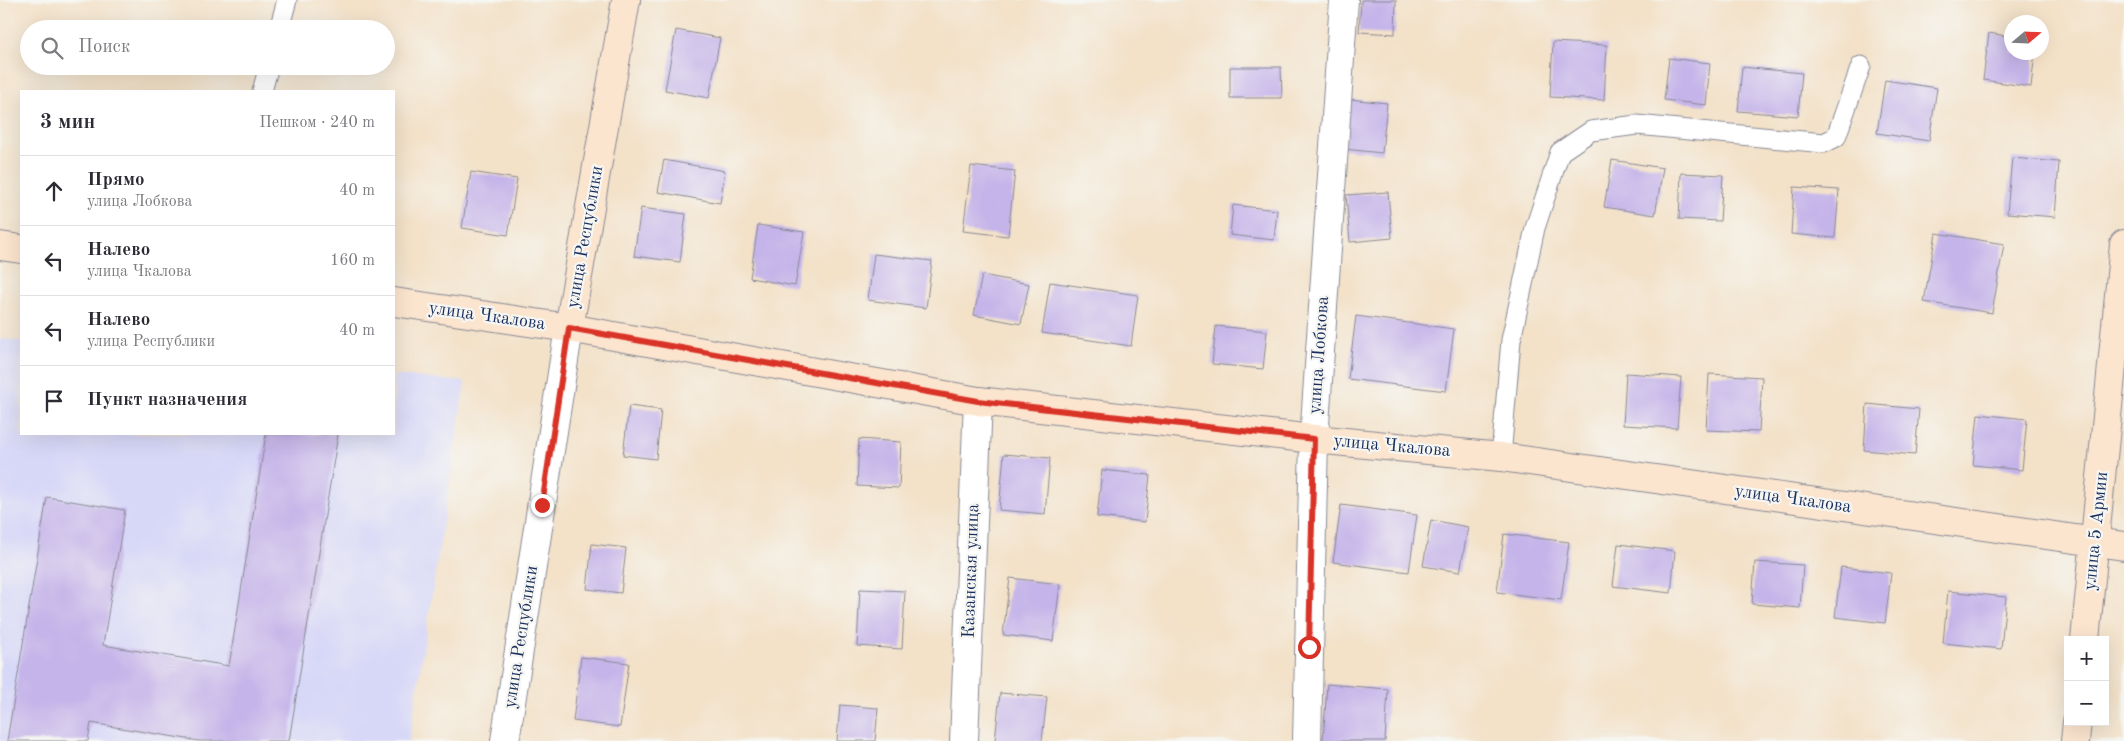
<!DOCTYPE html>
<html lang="ru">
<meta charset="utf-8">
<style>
body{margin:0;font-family:"Old Standard TT",serif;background:#f7f7f7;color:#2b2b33}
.controls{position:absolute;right:15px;bottom:15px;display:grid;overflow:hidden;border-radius:0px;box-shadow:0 5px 20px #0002}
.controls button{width:45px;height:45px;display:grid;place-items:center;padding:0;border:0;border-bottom:1px solid #e1e1e2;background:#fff;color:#2b2b33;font:25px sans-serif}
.compass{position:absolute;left:2004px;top:15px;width:45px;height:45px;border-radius:50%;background:#fff;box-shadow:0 5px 20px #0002;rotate:71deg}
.stop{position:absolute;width:15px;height:15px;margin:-11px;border:4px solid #d93025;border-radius:50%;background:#fff}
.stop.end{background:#d93025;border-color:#fff;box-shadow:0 1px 5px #0008}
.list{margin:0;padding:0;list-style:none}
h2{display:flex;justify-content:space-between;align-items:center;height:65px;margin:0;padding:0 20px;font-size:21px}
h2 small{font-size:16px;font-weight:400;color:#7c7c81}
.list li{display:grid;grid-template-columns:32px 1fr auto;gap:15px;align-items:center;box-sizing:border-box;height:70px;padding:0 20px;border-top:1px solid #e1e1e2}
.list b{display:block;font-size:19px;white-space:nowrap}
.list p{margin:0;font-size:16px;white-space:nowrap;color:#7c7c81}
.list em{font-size:16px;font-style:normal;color:#7c7c81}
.icon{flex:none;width:28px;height:28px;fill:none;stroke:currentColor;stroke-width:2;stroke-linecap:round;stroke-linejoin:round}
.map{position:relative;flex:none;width:2124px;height:741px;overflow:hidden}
.search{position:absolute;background:#fff;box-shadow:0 5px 20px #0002;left:20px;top:20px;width:375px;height:55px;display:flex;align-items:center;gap:12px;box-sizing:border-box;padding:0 18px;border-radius:28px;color:#7c7c81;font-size:19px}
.panel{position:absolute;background:#fff;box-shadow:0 5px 20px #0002;left:20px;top:90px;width:375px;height:345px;border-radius:0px}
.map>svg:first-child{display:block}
</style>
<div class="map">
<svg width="2124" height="741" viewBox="0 0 2124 741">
<rect width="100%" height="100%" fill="#f6f6f2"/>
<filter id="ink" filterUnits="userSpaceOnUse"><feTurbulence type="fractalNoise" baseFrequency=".02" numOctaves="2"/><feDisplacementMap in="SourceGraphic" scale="10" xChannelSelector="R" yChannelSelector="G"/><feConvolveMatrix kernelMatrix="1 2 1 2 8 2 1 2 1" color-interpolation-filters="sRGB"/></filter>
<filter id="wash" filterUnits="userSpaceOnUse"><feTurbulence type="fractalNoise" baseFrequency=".0096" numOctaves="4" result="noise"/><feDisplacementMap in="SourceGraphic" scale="20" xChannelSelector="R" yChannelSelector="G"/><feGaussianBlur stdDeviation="1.12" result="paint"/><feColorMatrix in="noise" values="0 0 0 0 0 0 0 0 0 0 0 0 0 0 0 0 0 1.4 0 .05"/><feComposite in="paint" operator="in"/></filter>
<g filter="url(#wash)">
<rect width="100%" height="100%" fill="#f3e1c8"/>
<path fill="#d7d7f8" d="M0 339 21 341V434H394V375L465 382 409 741H0Z"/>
<g id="blocks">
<path fill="#c5b4e9" d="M1361 0H1396L1395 34 1359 32Z
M289 23 327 26V29H288Z
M676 30 720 38 709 98 665 90Z
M1989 33 2012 37V52H2035L2031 87 1983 80Z
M1553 42 1607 45 1604 100 1550 97Z
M1669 58 1710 63 1706 105 1664 100Z
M285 66H324V72L285 69Z
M1230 67H1281L1282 98H1230Z
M1742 67 1802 73 1798 116 1738 111Z
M1885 80 1937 88 1929 141 1877 133Z
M1349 99 1387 103 1382 153 1344 149Z
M2012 158 2059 162 2055 217 2007 213Z
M664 160 725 171 720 203 658 192Z
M1612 160 1663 168 1655 215 1604 207Z
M971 166 1015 171 1008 236 963 231Z
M471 172 517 179 508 235 462 228Z
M1681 173 1723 175 1720 221 1679 219Z
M1794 187 1839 190 1835 238 1791 234Z
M1388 192 1392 238 1350 242 1346 195Z
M1233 205 1277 210 1274 240 1230 235Z
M641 208 686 214 680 262 634 256Z
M758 225 804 232 795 286 750 278Z
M1936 233 2004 244 1992 313 1924 302Z
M874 254 932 261 926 308 868 300Z
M982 275 1029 284 1021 324 974 315Z
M1050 282 1138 295 1131 346 1042 333Z
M1356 316 1454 329 1446 391 1348 379Z
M1216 326 1267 331 1263 369 1212 364Z
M1626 373 1681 377 1677 428 1623 425Z
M1709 374 1762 377 1759 432 1706 430Z
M1867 404 1919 409 1915 455 1864 450Z
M629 406 661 410 656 459 623 455Z
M1978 414 2027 419 2022 470 1973 465Z
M266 434H338L289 741H199L91 723 88 741H7L47 497 125 510 103 645 229 666Z
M859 439 901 442 899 488 857 486Z
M1004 454 1050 458 1045 514 999 510Z
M1102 470 1150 475 1145 522 1097 517Z
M1341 505 1417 515 1409 572 1333 562Z
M1431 520 1468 527 1460 572 1423 566Z
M1504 534 1569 542 1561 600 1497 592Z
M592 544 626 548 621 593 587 589Z
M1618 544 1675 551 1671 593 1613 586Z
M1755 562 1803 565 1800 608 1752 604Z
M1841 567 1891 573 1885 623 1835 617Z
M1010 578 1060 584 1053 641 1003 635Z
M860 589 905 591 902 649 857 646Z
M1948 591 2006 597 2001 649 1943 643Z
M581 657 629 663 620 727 573 721Z
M1327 684 1388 689 1385 741H1323Z
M1000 693 1047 697 1042 741H995Z
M840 705 878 708 875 741H837Z"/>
</g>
</g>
<g filter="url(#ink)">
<use href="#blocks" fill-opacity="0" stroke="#878893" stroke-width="1"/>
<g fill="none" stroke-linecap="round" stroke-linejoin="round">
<g stroke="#878893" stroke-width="21">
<path id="lane" d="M279 29 287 0
M262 91 269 66
M1501 457 1511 340 1535 228 1560 152 1591 131 1637 125 1824 143 1836 137 1861 66"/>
</g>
<g stroke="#878893" stroke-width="30">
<path id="street" d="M505 741 569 328
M964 741 978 401
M1307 741 1314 439 1344 0"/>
</g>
<g stroke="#878893" stroke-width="30">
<path id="secondary" d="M0 246 21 249
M394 302 569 328 978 401 1314 439 1501 457 2124 546
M569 328 626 0
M2085 640 2124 244
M2075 741 2077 722"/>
</g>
<use href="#lane" stroke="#fff" stroke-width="19"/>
<use href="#street" stroke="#fff" stroke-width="28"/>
<use href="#secondary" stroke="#fce5cf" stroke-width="28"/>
</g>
</g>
<g fill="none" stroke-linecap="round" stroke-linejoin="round" filter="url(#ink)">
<path stroke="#d93025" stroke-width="6" d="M542 505 569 328 978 401 1314 439 1309 647"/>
</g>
<g text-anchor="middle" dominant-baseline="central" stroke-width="4.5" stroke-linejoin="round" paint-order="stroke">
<g font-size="18" fill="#1b2f5e" stroke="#f6f6f2">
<text transform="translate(585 237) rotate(-80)">улица Республики</text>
<text transform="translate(487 316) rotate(8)">улица Чкалова</text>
<text transform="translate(1319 355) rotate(-86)">улица Лобкова</text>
<text transform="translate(1392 446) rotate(5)">улица Чкалова</text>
<text transform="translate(1793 499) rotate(8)">улица Чкалова</text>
<text transform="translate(2096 531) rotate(-84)">улица 5 Армии</text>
<text transform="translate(971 571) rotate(-88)">Казанская улица</text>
<text transform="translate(521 637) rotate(-81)">улица Республики</text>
</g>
</g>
</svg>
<div class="controls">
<button>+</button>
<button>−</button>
</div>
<svg class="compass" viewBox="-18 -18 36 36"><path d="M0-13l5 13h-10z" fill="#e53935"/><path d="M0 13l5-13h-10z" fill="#7c7c81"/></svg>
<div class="stop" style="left:1309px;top:647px"></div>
<div class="stop end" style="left:542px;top:505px"></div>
<div class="search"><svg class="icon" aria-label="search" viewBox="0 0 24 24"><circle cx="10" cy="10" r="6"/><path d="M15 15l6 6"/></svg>Поиск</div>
<section class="panel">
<h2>3 мин<small>Пешком · 240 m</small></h2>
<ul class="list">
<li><svg class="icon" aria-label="ahead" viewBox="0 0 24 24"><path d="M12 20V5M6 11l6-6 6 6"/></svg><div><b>Прямо</b><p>улица Лобкова</p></div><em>40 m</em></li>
<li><svg class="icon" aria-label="left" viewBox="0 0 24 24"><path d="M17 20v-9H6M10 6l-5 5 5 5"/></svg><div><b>Налево</b><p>улица Чкалова</p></div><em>160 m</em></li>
<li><svg class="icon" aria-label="left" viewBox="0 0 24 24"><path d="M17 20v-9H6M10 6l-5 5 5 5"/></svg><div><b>Налево</b><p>улица Республики</p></div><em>40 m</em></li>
<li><svg class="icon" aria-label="arrive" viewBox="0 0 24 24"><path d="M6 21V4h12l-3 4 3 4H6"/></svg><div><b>Пункт назначения</b></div></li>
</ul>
</section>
</div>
